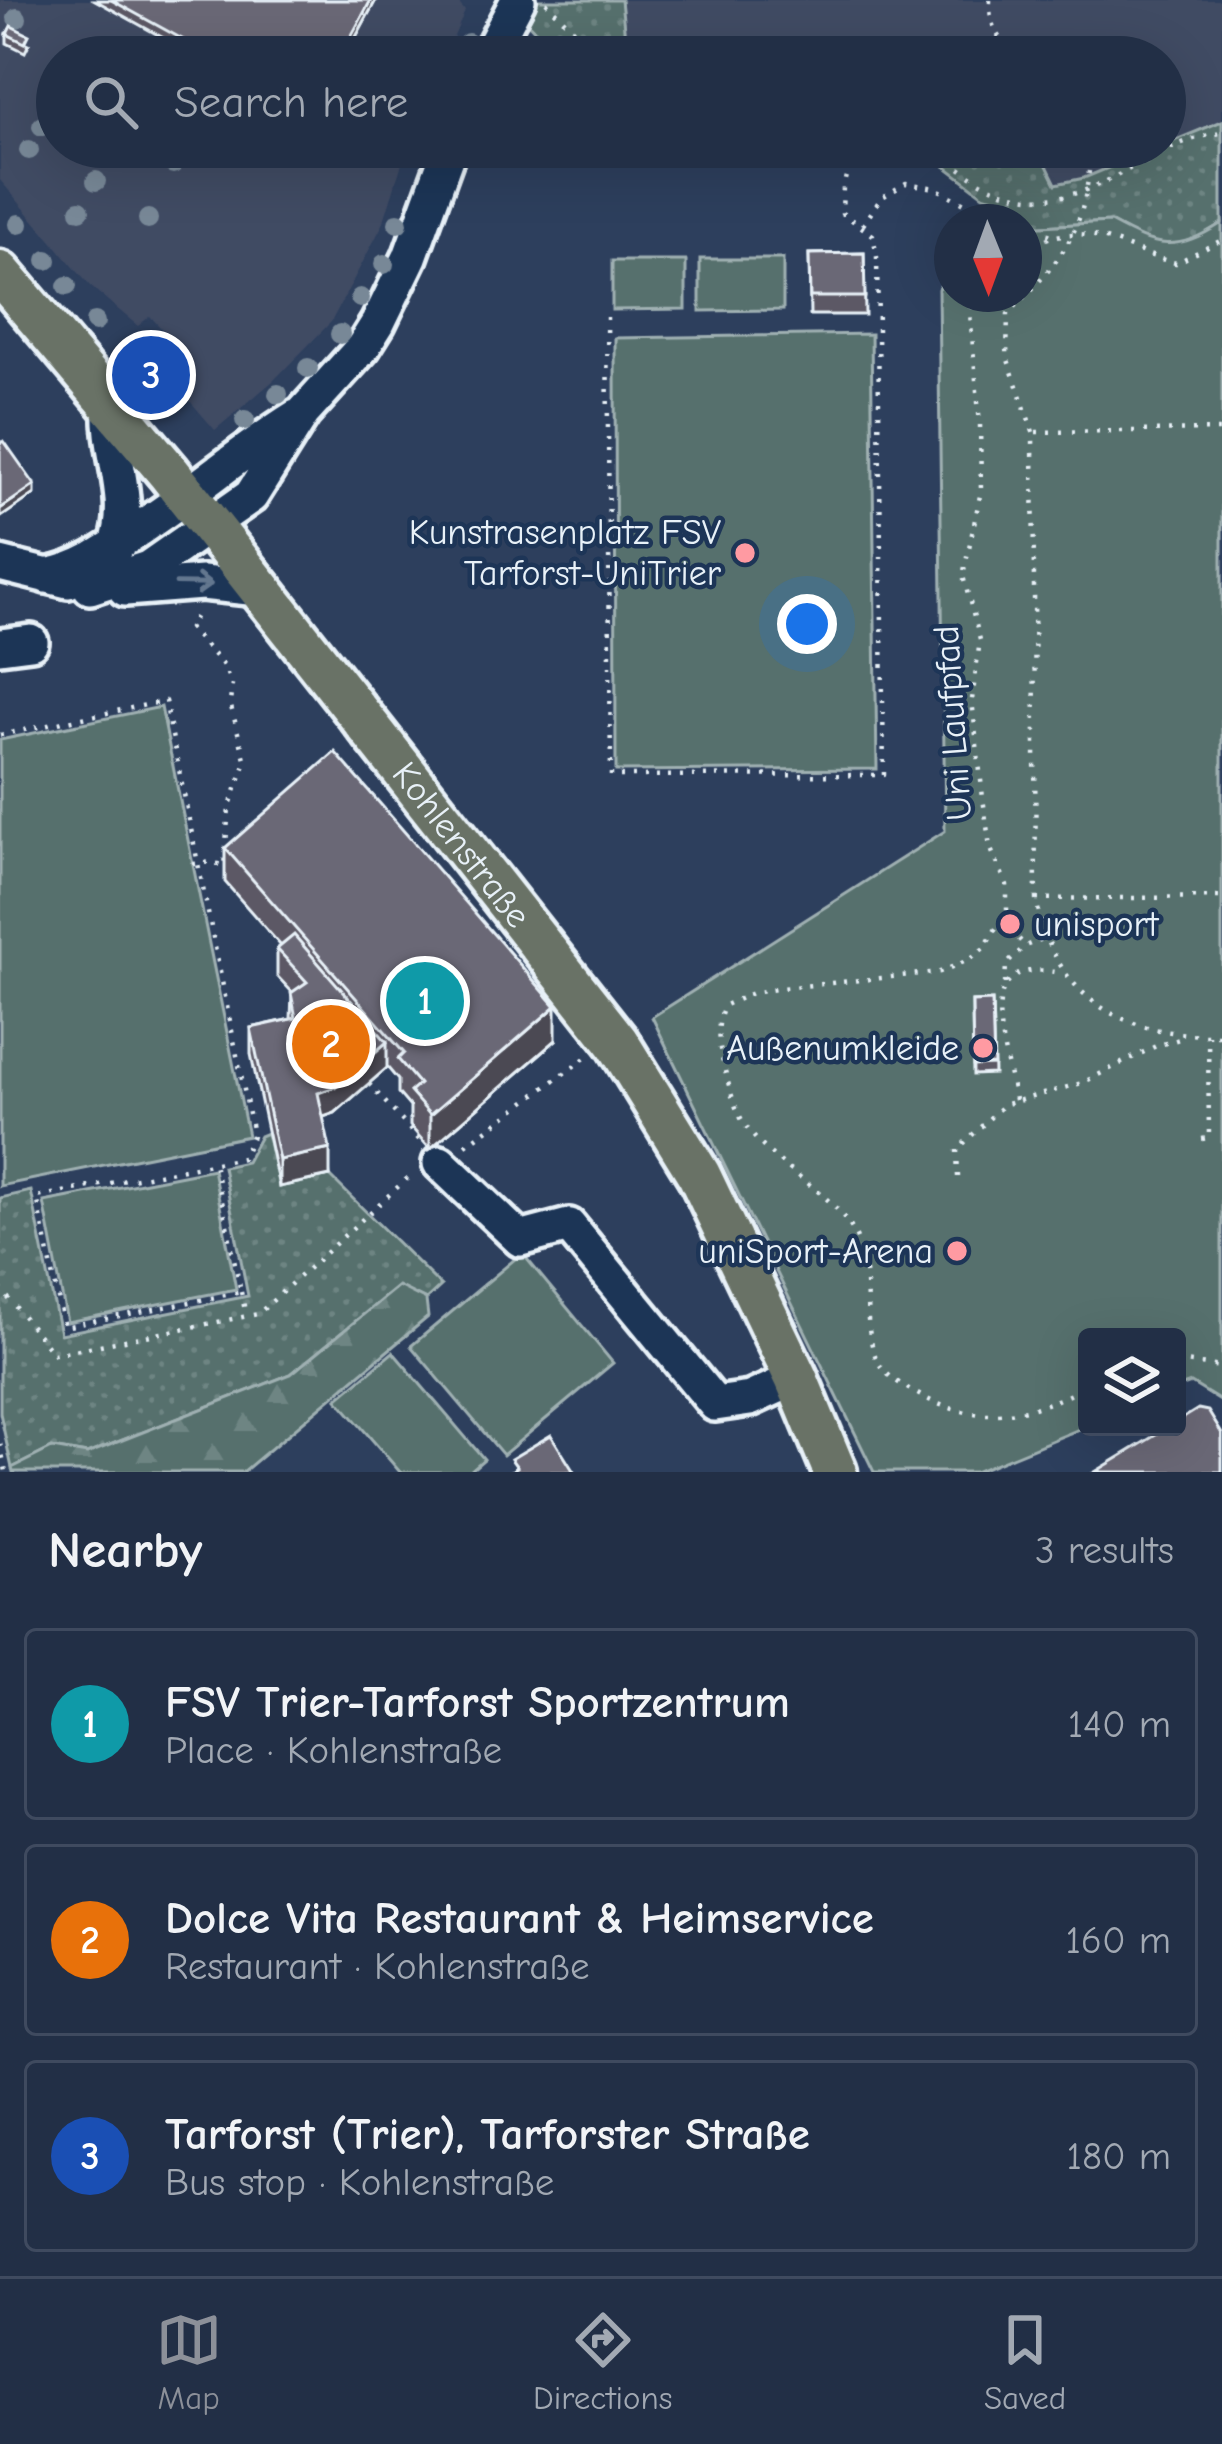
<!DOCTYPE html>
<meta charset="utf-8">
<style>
body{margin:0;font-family:"Comic Neue",sans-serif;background:#2a374d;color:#f1f3f6}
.controls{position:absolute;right:36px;bottom:36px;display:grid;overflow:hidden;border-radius:12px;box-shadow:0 12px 48px #0002}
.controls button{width:108px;height:108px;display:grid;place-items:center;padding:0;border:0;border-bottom:3px solid #3f4a5f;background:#222f46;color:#f1f3f6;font:60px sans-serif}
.compass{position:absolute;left:934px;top:204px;width:108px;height:108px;border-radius:50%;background:#222f46;box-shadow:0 12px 48px #0002;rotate:179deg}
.you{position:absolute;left:807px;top:624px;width:42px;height:42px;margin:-30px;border:9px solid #fff;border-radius:50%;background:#1a73e8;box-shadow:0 0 0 18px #1a73e833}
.badge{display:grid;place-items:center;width:78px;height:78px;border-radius:50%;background:#8c9099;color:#fff;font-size:39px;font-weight:700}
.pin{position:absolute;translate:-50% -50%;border:6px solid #fff;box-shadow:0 3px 12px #0006}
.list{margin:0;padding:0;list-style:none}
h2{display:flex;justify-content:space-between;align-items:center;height:156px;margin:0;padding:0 48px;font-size:51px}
h2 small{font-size:39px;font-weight:400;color:#a2a9b3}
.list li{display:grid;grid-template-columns:78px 1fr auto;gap:36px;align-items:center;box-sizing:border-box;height:192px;margin:0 24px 24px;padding:0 24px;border:3px solid #3f4a5f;border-radius:12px}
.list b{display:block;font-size:45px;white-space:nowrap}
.list p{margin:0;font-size:39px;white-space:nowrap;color:#a2a9b3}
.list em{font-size:39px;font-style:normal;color:#a2a9b3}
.icon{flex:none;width:66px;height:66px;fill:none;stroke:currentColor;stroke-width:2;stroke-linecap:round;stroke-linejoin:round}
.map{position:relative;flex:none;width:1222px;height:1472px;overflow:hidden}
.search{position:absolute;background:#222f46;box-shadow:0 12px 48px #0002;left:36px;right:36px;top:36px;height:132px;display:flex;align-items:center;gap:30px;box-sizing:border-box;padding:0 42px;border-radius:66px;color:#a2a9b3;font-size:45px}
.sheet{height:804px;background:#222f46}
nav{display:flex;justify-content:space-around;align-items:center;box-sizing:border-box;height:168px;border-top:3px solid #3f4a5f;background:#222f46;font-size:33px;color:#a2a9b3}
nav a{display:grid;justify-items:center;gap:6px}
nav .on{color:#8c9099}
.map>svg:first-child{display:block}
</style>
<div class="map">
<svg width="1222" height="1472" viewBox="0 0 1222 1472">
<defs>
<pattern id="grass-dots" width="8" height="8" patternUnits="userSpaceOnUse" patternTransform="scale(3)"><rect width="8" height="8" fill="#56706d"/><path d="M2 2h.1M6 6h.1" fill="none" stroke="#6e8583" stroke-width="1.8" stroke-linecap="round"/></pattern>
<pattern id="forest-firs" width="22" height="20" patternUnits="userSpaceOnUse" patternTransform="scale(3)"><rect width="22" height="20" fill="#56706d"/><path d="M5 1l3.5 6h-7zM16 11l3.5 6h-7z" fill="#6e8583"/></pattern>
</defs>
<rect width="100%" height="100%" fill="#2d3f5d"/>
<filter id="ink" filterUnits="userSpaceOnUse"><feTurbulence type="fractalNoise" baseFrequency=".00833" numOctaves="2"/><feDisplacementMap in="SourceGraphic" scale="24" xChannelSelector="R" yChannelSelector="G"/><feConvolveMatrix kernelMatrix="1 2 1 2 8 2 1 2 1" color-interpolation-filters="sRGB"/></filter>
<g filter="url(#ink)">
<path fill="#404b64" d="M0 0H456L465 11 445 57H57V147H407L383 224 331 322 273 381 215 430 152 357 172 340 150 316 138 326 90 286 0 180Z
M621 0H1222V121L1165 143V57H646L625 38Z
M1038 147H1155L1084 178 1056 184Z"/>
<path fill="url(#grass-dots)" stroke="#9fb0b2" stroke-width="3" d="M535 0H621L625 38 646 57H560L523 18Z
M1222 121V223L1190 243 1171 246 1141 239 1110 222 1024 227V222H976L975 217 992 202 1002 201 983 195 920 147H1038L1056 184 1084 178Z
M267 1133 279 1186 330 1176 441 1286 426 1300 398 1287 291 1374 87 1454 52 1448 12 1468 0 1413V1198L31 1191 60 1334 248 1296 223 1167 246 1162 260 1136Z"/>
<path fill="url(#forest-firs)" stroke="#9fb0b2" stroke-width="3" d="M398 1286 426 1300 428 1317 243 1472H13L12 1468 52 1448 87 1454 291 1374Z"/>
<path fill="#56706d" stroke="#9fb0b2" stroke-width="3" d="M1110 222C1158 248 1175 253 1222 223V1402L1191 1383 1177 1388V1337H1087V1426L975 1472H874L652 1017 945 831 938 289 952 269V294H1024V227Z
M700 259H783V310L700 311Z
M612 261H686V309L612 310Z
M871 334 877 769 616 771 615 338Z
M161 707 248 1136 0 1186V740Z
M213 1169 236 1289 67 1322 44 1202Z
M522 1253 613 1363 503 1455 411 1346Z
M393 1352 484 1459 469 1472H400L337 1399Z"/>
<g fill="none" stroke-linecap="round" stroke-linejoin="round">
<g stroke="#e8f1f8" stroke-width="42">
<path id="minor" d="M488 57 518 0
M111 405C108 455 134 497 116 547
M0 564 68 581
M46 576C89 568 118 543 152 520 201 487 246 448 296 417
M90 587 148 568 251 496 303 413 363 347 378 323 410 257 450 147
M125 589 202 583 259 589
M0 646 31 642
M440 1163 520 1239 569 1226 715 1404 750 1399 796 1378"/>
</g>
<g stroke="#e8f1f8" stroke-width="51">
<g id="major">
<path id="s1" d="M0 273 169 473 617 1042 699 1175 796 1378 835 1472"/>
</g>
</g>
<path stroke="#e8f1f8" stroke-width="4.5" stroke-dasharray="3 9" stroke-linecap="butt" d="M990 0C989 27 998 41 1020 57
M546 2 601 57
M931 147C950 159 965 174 985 184 1088 231 1131 144 1222 133
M1091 147C1086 231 1067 254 1008 314L1007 357 1033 432 1036 899C1055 1000 1123 1037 1222 1035
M863 225 881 198 906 183 935 188 1002 222
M1024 228 1053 235
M1024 248C1089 215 1116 249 1176 263L1222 240
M975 294 970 314 980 424 981 491 963 576 980 640 972 700 983 798 990 847 1007 885V910L985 947 971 959 940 972 782 988 752 993 725 1005C714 1027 719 1045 724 1067 729 1085 733 1104 742 1120 768 1165 825 1184 852 1229 875 1269 860 1313 875 1355 882 1374 897 1382 914 1392 974 1427 1028 1417 1087 1386
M607 317 611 776 884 775 877 257 873 235 842 213 843 187 854 147
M1036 432 1222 430
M0 735 165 701 253 1134 242 1158 37 1197 64 1327 241 1292 214 1163
M193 864 212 862 224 866 229 808 246 762 230 703 232 684 222 664 189 628 198 612
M1036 899 1222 897
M1003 921 1025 946
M1005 984 1006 965 1025 946 1045 938
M369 1084 421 1142
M1015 1100C1006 1048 967 954 1061 973
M1202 1139 1209 1138 1208 1035
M466 1145 585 1058
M958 1177 957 1150 1003 1105 1082 1083 1156 1046 1186 1037
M0 1288 54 1354 258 1314 411 1175
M241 1292 246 1315
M1177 1361 1222 1367
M0 1444 6 1472"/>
<use href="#minor" stroke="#1d3557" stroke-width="33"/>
<use href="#major" stroke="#697266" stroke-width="42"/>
</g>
<g fill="#788897">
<circle cx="17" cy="18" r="10"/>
<circle cx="468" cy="43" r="10"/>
<circle cx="42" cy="126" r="10"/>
<circle cx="29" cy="150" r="10"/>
<circle cx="173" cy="164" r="10"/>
<circle cx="96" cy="181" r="10"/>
<circle cx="80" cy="210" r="10"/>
<circle cx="148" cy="219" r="10"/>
<circle cx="398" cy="223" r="10"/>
<circle cx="19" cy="224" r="10"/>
<circle cx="47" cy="260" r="10"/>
<circle cx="384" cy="264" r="10"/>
<circle cx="67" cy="286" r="10"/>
<circle cx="360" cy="298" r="10"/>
<circle cx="95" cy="322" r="10"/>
<circle cx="340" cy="334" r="10"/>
<circle cx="308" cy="368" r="10"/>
<circle cx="278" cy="394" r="10"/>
<circle cx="245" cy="420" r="10"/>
</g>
<path fill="#5c5965" stroke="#e8f1f8" stroke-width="3" d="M95 0H376L345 57H198Z
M7 34 29 44 25 52 7 43Z
M864 253 865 315H810L809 254Z
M225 848 556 1040 430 1149 410 1126V1107L398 1093V1080L387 1067 335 1113 323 1117 330 1176 279 1187 251 1054V1028L291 1019 292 992 277 976V949L281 946 225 882Z
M992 1001 994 1074 973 1075 972 1002Z"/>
<path fill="#4b4853" stroke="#e8f1f8" stroke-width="3" d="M371 0H376L345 57H340Z
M35 485V494L0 518V509Z
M556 1006V1040L430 1149V1115Z
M387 1042V1068L335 1113 318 1119V1093Z
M330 1149V1176L279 1187V1160Z"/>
<path fill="#6b6776" stroke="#e8f1f8" stroke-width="3" d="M111 0H371L340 57H259L241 47 236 57H215Z
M11 26 29 35 25 43 7 34Z
M864 253 865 297H810L809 254Z
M4 441 35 485 0 509V444Z
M335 752 556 1006 430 1115 410 1092 419 1084 398 1059 404 1053 225 848Z
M294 935 387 1042 335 1087 318 1093 330 1149 279 1160 251 1028 296 1018 291 993 307 982 277 949Z
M992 1001 994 1065 973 1066 972 1002Z
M1198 1409 1208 1411 1222 1434V1472H1095L1169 1427H1177V1422Z
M551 1435 574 1472H510L517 1467 511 1459Z"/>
<defs><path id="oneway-shaft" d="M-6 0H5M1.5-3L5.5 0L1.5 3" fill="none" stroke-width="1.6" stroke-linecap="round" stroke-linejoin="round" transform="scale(3)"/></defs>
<use stroke="#64778f" href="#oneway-shaft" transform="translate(194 584) rotate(1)"/>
</g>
<g fill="#ff9aa2" stroke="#1d3557" stroke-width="4.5">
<circle cx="745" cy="553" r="12"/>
<circle cx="1010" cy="924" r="12"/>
<circle cx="983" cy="1048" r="12"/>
<circle cx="957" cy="1251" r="12"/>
</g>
<g text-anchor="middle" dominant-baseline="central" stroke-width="9" stroke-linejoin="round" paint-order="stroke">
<g font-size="36" fill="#e8f1f8" stroke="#1d3557" text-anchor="end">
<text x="721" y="532">Kunstrasenplatz FSV<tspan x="721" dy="41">Tarforst-UniTrier</tspan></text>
<text x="1034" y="924" text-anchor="start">unisport</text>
<text x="959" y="1048">Außenumkleide</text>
<text x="933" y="1251">uniSport-Arena</text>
</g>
<g font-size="36" fill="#e8f1f8" stroke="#1d3557">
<text transform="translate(953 723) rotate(-94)">Uni Laufpfad</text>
<text stroke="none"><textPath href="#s1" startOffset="735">Kohlenstraße</textPath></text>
</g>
</g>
</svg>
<div class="controls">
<button><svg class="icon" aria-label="layers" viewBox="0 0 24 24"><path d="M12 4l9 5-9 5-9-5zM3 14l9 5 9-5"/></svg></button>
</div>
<svg class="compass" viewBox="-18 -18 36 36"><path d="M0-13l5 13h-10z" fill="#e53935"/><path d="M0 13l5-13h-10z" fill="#a2a9b3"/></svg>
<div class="you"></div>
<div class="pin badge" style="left:425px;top:1001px;background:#0f9aa8">1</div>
<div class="pin badge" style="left:331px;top:1044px;background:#e8710a">2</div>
<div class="pin badge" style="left:151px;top:375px;background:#1a4fb4">3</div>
<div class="search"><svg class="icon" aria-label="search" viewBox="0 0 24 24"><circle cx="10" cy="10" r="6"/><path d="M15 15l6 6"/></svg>Search here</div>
</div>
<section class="sheet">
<h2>Nearby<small>3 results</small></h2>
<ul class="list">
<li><span class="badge" style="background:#0f9aa8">1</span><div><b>FSV Trier-Tarforst Sportzentrum</b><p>Place · Kohlenstraße</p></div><em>140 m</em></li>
<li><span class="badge" style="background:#e8710a">2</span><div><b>Dolce Vita Restaurant &amp; Heimservice</b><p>Restaurant · Kohlenstraße</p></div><em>160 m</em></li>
<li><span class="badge" style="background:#1a4fb4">3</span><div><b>Tarforst (Trier), Tarforster Straße</b><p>Bus stop · Kohlenstraße</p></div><em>180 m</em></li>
</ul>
</section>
<nav>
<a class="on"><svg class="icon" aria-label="map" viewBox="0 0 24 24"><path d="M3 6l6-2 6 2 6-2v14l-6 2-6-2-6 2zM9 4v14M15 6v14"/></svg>Map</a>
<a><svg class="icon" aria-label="directions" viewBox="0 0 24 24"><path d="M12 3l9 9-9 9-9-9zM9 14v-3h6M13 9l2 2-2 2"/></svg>Directions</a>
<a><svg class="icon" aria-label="saved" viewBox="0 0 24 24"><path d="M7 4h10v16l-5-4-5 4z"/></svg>Saved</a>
</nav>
